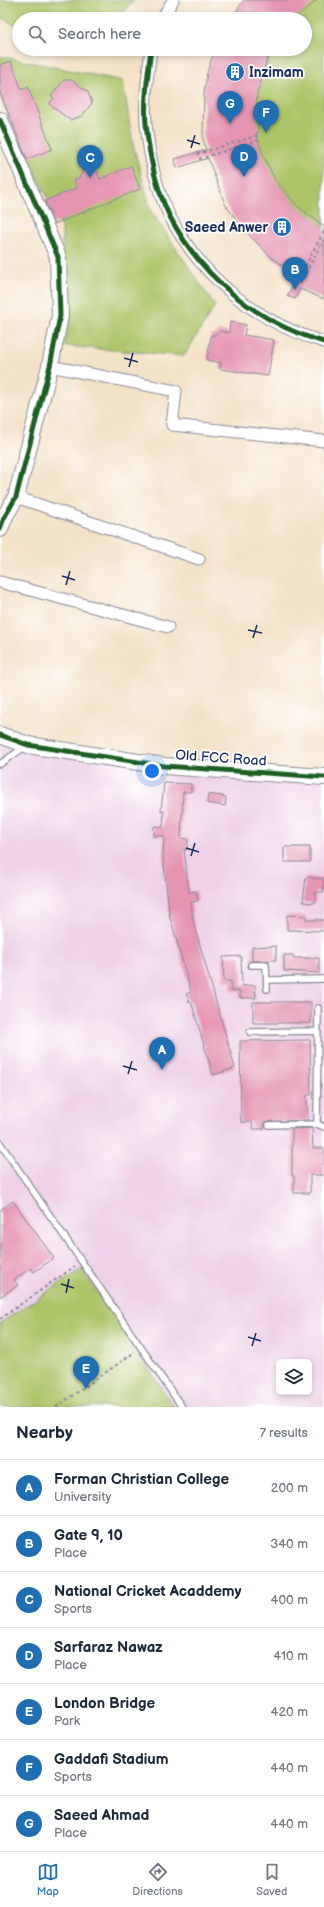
<!DOCTYPE html>
<style>
body{margin:0;font-family:"Balsamiq Sans",sans-serif;background:#f2f2f3;color:#1f2937}
.controls{position:absolute;right:12px;bottom:12px;display:grid;overflow:hidden;border-radius:6px;box-shadow:0 2px 6px #0003}
.controls button{width:36px;height:36px;display:grid;place-items:center;padding:0;border:0;border-bottom:1px solid #e0e1e3;background:#fff;color:#1f2937;font:20px sans-serif}
.you{position:absolute;left:152px;top:771px;width:14px;height:14px;margin:-10px;border:3px solid #fff;border-radius:50%;background:#1a73e8;box-shadow:0 0 0 6px #1a73e833}
.badge{display:grid;place-items:center;width:26px;height:26px;border-radius:50%;background:#1f6fb2;color:#fff;font-size:13px;font-weight:700}
.pin{position:absolute;translate:-50% -33px;filter:drop-shadow(0 1px 2px #0008)}
.pin::after{content:'';position:absolute;top:21px;width:14px;height:12px;background:inherit;clip-path:polygon(0 0,100% 0,50% 100%)}
.list{margin:0;padding:0;list-style:none}
h2{display:flex;justify-content:space-between;align-items:center;height:52px;margin:0;padding:0 16px;font-size:17px}
h2 small{font-size:13px;font-weight:400;color:#747a83}
.list li{display:grid;grid-template-columns:26px 1fr auto;gap:12px;align-items:center;box-sizing:border-box;height:56px;padding:0 16px;border-top:1px solid #e0e1e3}
.list b{display:block;font-size:15px;white-space:nowrap}
.list p{margin:0;font-size:13px;white-space:nowrap;color:#747a83}
.list em{font-size:13px;font-style:normal;color:#747a83}
.icon{flex:none;width:22px;height:22px;fill:none;stroke:currentColor;stroke-width:2;stroke-linecap:round;stroke-linejoin:round}
.map{position:relative;flex:none;width:324px;height:1407px;overflow:hidden}
.search{position:absolute;background:#fff;box-shadow:0 2px 6px #0003;left:12px;right:12px;top:12px;height:44px;display:flex;align-items:center;gap:10px;box-sizing:border-box;padding:0 14px;border-radius:22px;color:#747a83;font-size:15px}
.sheet{height:444px;background:#fff}
nav{display:flex;justify-content:space-around;align-items:center;box-sizing:border-box;height:56px;border-top:1px solid #e0e1e3;background:#fff;font-size:11px;color:#747a83}
nav a{display:grid;justify-items:center;gap:2px}
nav .on{color:#1f6fb2}
.map>svg:first-child{display:block}
</style>
<div class="map">
<svg width="324" height="1407" viewBox="0 0 324 1407">
<rect width="100%" height="100%" fill="#fff"/>
<filter id="ink" filterUnits="userSpaceOnUse"><feTurbulence type="fractalNoise" baseFrequency=".025" numOctaves="2"/><feDisplacementMap in="SourceGraphic" scale="8" xChannelSelector="R" yChannelSelector="G"/><feConvolveMatrix kernelMatrix="1 2 1 2 8 2 1 2 1" color-interpolation-filters="sRGB"/></filter>
<filter id="wash" filterUnits="userSpaceOnUse"><feTurbulence type="fractalNoise" baseFrequency=".012" numOctaves="4" result="noise"/><feDisplacementMap in="SourceGraphic" scale="16" xChannelSelector="R" yChannelSelector="G"/><feGaussianBlur stdDeviation="0.9" result="paint"/><feColorMatrix in="noise" values="0 0 0 0 0 0 0 0 0 0 0 0 0 0 0 0 0 1.4 0 .05"/><feComposite in="paint" operator="in"/></filter>
<g filter="url(#wash)">
<rect width="100%" height="100%" fill="#f4e2c8"/>
<path fill="#eed0e7" fill-rule="evenodd" d="M0 735 28 745 324 777V1407H0ZM279 1362H309V1392H279Z"/>
<path fill="#adc469" stroke="#647a64" d="M0 0H135L121 13 110 19H19V27L0 17Z
M246 0H324V280L306 273 217 49H305V19H232Z
M0 56 123 81 133 145 151 211 215 306 184 356 65 346 62 229 0 96Z
M82 1269 174 1407H0V1323Z"/>
<g id="blocks">
<path fill="#e594b2" d="M244 0H317L294 19H231Z
M215 49H251L268 56 257 94 256 116 259 132 256 133 263 155 275 180 297 206 324 226V299L300 289 295 299 287 296 298 275 272 258 242 228 225 204 208 158 177 168 175 159 206 150 203 139 204 94 207 73Z
M11 61 22 90 28 87 52 149 27 159 0 93V65Z
M64 80H72L88 92 92 103 82 116 70 120 49 104 54 98 51 96Z
M131 166 140 189 54 224 45 201 77 188 74 180 79 178 84 169 92 173 97 171 100 179Z
M230 322 246 325 244 335 274 340 268 376 220 369 221 363 207 360 211 335H215L220 331 229 333Z
M164 783 191 784V792H183L181 838 188 839 187 850 184 849 189 892 196 891 198 901 191 902 193 921 235 1068 213 1075 191 1001 189 1002 186 994 191 992 171 920H170L163 857 164 836H154V826L163 827 164 811H161Z
M208 794 226 797 225 806 207 803Z
M284 847H310V862H284Z
M306 877 324 879 323 892H316L315 903 303 902Z
M287 915 306 916V920H324V931L287 930Z
M276 946V960L252 961V947Z
M284 955H293V958H319V973L284 971Z
M241 956 242 986 255 985 256 998H240V991H231V981H224L223 957Z
M253 1002H311V1023H253Z
M310 1040 311 1095H307L308 1120 264 1122V1129H253L252 1122H241L240 1041Z
M312 1128 313 1148H324V1175H310V1193H294V1176H292V1129Z
M13 1201 54 1258 34 1272 31 1268 14 1280 18 1285 0 1297V1210Z"/>
</g>
</g>
<g filter="url(#ink)">
<use href="#blocks" fill-opacity="0" stroke="#888893" stroke-width="1"/>
<g fill="none" stroke-linecap="round" stroke-linejoin="round">
<g stroke="#888893" stroke-width="8">
<path id="lane" d="M0 764 26 746
M251 965H266L267 989
M267 980 324 979
M250 1032 318 1031
M317 1124 318 1008
M269 1125 317 1124 324 1127
M0 1143 182 1407"/>
</g>
<g stroke="#888893" stroke-width="13">
<path id="street" d="M162 19 173 0
M151 49C148 74 144 99 146 124 149 154 156 188 169 215 201 277 257 323 324 342
M50 366 176 391 172 425 324 441
M16 497 199 559
M0 582 168 627"/>
</g>
<g stroke="#888893" stroke-width="18">
<path id="secondary" d="M0 120 58 257 60 316 50 366 16 497 4 518 0 529
M0 735 28 745 164 766 324 777"/>
</g>
<path stroke="#888893" stroke-width="2" stroke-dasharray="3 3" stroke-linecap="butt" d="M259 49 269 53
M268 49 271 50
M197 154 259 135
M199 159 259 140
M297 282 324 231
M300 284 324 239
M0 1319 75 1266
M56 1407 135 1352"/>
<use href="#lane" stroke="#fff" stroke-width="5.5"/>
<use href="#street" stroke="#fff" stroke-width="11"/>
<use href="#secondary" stroke="#fff" stroke-width="16"/>
<g stroke="#fff" stroke-width="8">
<path id="cycleway" d="M151 49C148 74 144 99 146 124 149 154 156 188 169 215 201 277 257 323 324 342
M0 120 58 257 60 316 50 366 16 497 4 518 0 529
M0 735 28 745 164 766 324 777"/>
</g>
<use href="#cycleway" stroke="#1b5e20" stroke-width="5"/>
</g>
</g>
<path fill="none" stroke="#1b2f5e" stroke-width="1.5" d="M187 140 200 144M191 148 195 135M124 358 138 362M129 367 133 353M62 576 75 580M66 585 70 571M248 630 262 633M253 638 257 625M186 848 199 852M191 856 195 843M123 1066 137 1070M128 1074 132 1061M61 1284 74 1288M66 1293 69 1279M248 1337 261 1341M252 1346 256 1333"/>
<defs>
<g id="building-disc" transform="scale(1)"><circle r="9.5" fill="#1f6fb2" stroke="#fff"/><path d="M-4-6H4V6H1V3H-1V6H-4ZM-2.5-4.3h1.7v1.8h-1.7ZM.8-4.3h1.7v1.8H.8ZM-2.5-1h1.7V.8h-1.7ZM.8-1h1.7V.8H.8Z" fill="#fff"/></g>
</defs>
<g fill-rule="evenodd">
<use href="#building-disc" x="235" y="72"/>
<use href="#building-disc" x="282" y="227"/>
</g>
<g text-anchor="middle" dominant-baseline="central" stroke-width="3.5" stroke-linejoin="round" paint-order="stroke">
<g font-size="14" font-weight="bold" fill="#1b2f5e" stroke="#fff" text-anchor="start">
<text x="249" y="72">Inzimam</text>
<text x="268" y="227" text-anchor="end">Saeed Anwer</text>
</g>
<g font-size="14" fill="#1b2f5e" stroke="#fff">
<text transform="translate(221 758) rotate(4)">Old FCC Road</text>
</g>
</g>
</svg>
<div class="controls">
<button><svg class="icon" aria-label="layers" viewBox="0 0 24 24"><path d="M12 4l9 5-9 5-9-5zM3 14l9 5 9-5"/></svg></button>
</div>
<div class="you"></div>
<div class="pin badge" style="left:162px;top:1070px">A</div>
<div class="pin badge" style="left:295px;top:290px">B</div>
<div class="pin badge" style="left:90px;top:178px">C</div>
<div class="pin badge" style="left:244px;top:177px">D</div>
<div class="pin badge" style="left:86px;top:1389px">E</div>
<div class="pin badge" style="left:266px;top:133px">F</div>
<div class="pin badge" style="left:230px;top:124px">G</div>
<div class="search"><svg class="icon" aria-label="search" viewBox="0 0 24 24"><circle cx="10" cy="10" r="6"/><path d="M15 15l6 6"/></svg>Search here</div>
</div>
<section class="sheet">
<h2>Nearby<small>7 results</small></h2>
<ul class="list">
<li><span class="badge">A</span><div><b>Forman Christian College</b><p>University</p></div><em>200 m</em></li>
<li><span class="badge">B</span><div><b>Gate 9, 10</b><p>Place</p></div><em>340 m</em></li>
<li><span class="badge">C</span><div><b>National Cricket Acaddemy</b><p>Sports</p></div><em>400 m</em></li>
<li><span class="badge">D</span><div><b>Sarfaraz Nawaz</b><p>Place</p></div><em>410 m</em></li>
<li><span class="badge">E</span><div><b>London Bridge</b><p>Park</p></div><em>420 m</em></li>
<li><span class="badge">F</span><div><b>Gaddafi Stadium</b><p>Sports</p></div><em>440 m</em></li>
<li><span class="badge">G</span><div><b>Saeed Ahmad</b><p>Place</p></div><em>440 m</em></li>
</ul>
</section>
<nav>
<a class="on"><svg class="icon" aria-label="map" viewBox="0 0 24 24"><path d="M3 6l6-2 6 2 6-2v14l-6 2-6-2-6 2zM9 4v14M15 6v14"/></svg>Map</a>
<a><svg class="icon" aria-label="directions" viewBox="0 0 24 24"><path d="M12 3l9 9-9 9-9-9zM9 14v-3h6M13 9l2 2-2 2"/></svg>Directions</a>
<a><svg class="icon" aria-label="saved" viewBox="0 0 24 24"><path d="M7 4h10v16l-5-4-5 4z"/></svg>Saved</a>
</nav>
